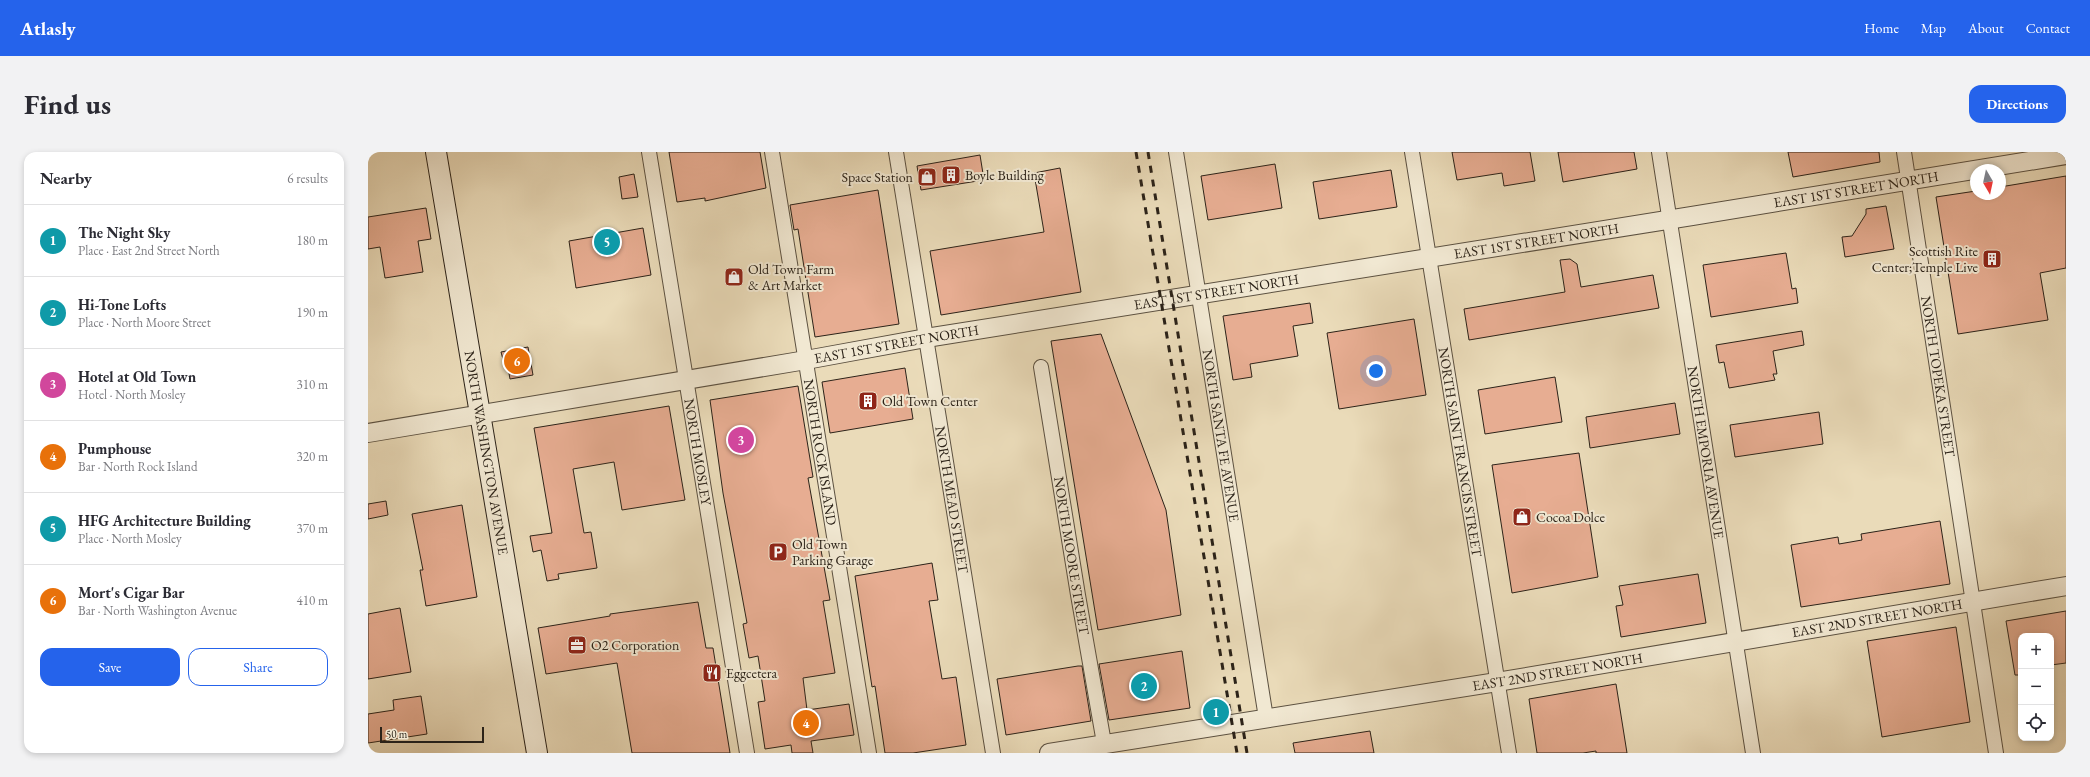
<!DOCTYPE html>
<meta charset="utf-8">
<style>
body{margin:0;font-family:"EB Garamond",serif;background:#f2f2f3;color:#2b2b33}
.controls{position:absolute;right:12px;bottom:12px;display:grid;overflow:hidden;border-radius:8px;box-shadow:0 2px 6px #0003}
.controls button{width:36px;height:36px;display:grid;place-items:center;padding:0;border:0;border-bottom:1px solid #e1e1e2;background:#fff;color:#2b2b33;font:20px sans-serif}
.compass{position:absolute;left:1602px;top:12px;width:36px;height:36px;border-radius:50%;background:#fff;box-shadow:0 2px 6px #0003;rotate:171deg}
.scale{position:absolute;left:12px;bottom:10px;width:104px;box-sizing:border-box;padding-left:4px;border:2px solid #2c2319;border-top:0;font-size:11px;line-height:14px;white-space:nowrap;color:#2c2319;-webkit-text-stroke:3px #f1e8d2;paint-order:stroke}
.you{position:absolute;left:1008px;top:219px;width:14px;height:14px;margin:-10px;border:3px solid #fff;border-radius:50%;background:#1a73e8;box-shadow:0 0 0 6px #1a73e833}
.badge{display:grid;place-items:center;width:26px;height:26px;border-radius:50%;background:#2563eb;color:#fff;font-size:13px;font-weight:700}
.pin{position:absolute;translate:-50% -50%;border:2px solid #fff;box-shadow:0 1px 4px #0006}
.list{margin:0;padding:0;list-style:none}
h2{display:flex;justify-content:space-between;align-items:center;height:52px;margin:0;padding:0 16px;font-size:17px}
h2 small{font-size:13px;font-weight:400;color:#7c7c81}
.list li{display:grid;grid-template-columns:26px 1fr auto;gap:12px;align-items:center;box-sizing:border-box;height:72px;padding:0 16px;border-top:1px solid #e1e1e2}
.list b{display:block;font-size:15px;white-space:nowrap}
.list p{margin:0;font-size:13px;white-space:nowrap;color:#7c7c81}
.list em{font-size:13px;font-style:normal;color:#7c7c81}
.actions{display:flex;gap:8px;padding:12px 16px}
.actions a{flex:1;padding:9px 0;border:1px solid #2563eb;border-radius:12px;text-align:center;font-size:14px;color:#2563eb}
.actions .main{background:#2563eb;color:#fff}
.icon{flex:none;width:22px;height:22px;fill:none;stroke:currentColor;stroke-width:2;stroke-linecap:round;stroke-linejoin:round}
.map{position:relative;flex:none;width:1698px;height:601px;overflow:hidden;border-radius:12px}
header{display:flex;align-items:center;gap:24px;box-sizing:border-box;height:56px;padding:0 20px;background:#2563eb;color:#fff}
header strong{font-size:19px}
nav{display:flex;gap:22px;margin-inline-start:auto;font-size:14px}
.intro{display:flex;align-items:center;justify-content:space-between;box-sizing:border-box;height:96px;padding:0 24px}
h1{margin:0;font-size:28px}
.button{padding:10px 18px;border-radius:12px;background:#2563eb;color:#fff;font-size:14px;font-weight:700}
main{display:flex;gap:24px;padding:0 24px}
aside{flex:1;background:#fff;border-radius:12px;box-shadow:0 2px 6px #0003}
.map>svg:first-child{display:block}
</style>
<header>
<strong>Atlasly</strong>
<nav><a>Home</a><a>Map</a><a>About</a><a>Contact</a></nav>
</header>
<div class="intro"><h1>Find us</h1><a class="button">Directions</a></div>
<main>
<aside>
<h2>Nearby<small>6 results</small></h2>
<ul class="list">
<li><span class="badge" style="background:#0f9aa8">1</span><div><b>The Night Sky</b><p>Place · East 2nd Street North</p></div><em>180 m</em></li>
<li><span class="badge" style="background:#0f9aa8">2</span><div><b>Hi-Tone Lofts</b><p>Place · North Moore Street</p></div><em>190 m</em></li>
<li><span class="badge" style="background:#d1479c">3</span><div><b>Hotel at Old Town</b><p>Hotel · North Mosley</p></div><em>310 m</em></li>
<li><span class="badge" style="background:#e8710a">4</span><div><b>Pumphouse</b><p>Bar · North Rock Island</p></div><em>320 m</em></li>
<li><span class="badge" style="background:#0f9aa8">5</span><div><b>HFG Architecture Building</b><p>Place · North Mosley</p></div><em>370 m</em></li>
<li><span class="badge" style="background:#e8710a">6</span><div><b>Mort's Cigar Bar</b><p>Bar · North Washington Avenue</p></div><em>410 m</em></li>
</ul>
<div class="actions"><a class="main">Save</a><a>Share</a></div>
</aside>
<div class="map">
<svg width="1698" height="601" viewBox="0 0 1698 601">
<rect width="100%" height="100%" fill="#eadbb9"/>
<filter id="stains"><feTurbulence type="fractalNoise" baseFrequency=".005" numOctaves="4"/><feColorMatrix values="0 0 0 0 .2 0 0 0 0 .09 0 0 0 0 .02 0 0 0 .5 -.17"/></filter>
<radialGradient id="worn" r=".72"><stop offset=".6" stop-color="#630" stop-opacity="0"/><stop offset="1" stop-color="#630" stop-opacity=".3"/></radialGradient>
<path fill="#e7ad92" stroke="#2c2319" d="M301 0H392L398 36 337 49V46L309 50Z
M1084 0H1162L1167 29 1136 34 1134 21 1089 28Z
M1190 0H1266L1269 17 1195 30Z
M1420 0H1511L1512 10 1425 25Z
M612 3 616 28 553 38 549 14Z
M907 12 914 56 840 68 833 24Z
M692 16 713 140 573 163 562 99 676 80 666 21Z
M1023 18 1029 55 951 67 945 30Z
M266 22 270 45 254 47 251 25Z
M1698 24V116L1672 121 1680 168 1590 182 1568 45 1608 39V42H1632V35Z
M510 38 531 172 447 185 430 77 426 78 422 53Z
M1518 54 1526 97 1477 105 1474 85 1484 84 1498 62V57Z
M58 56 63 87 50 89 55 120 17 126 12 95 0 97V65Z
M275 76 283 123 208 136 201 89Z
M1418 101 1424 137 1428 136 1430 151 1343 165 1335 113Z
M1202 107 1209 112 1213 135 1285 123 1291 156 1101 188 1096 157 1197 140 1192 108Z
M942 151 945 171 925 174 930 204 882 212 884 225 865 228 855 164Z
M1046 167 1058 243 971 257 959 181Z
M1434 179 1436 193 1405 199 1409 222H1405L1407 228 1361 236 1356 210 1351 211 1348 193Z
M733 182 798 358 813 463 730 478 683 189Z
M160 195 165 223 142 227 139 210 136 211 133 200Z
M537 216 545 267 462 281 454 230Z
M1187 225 1194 270 1117 282 1110 238Z
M430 234 445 325 440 326 462 448 455 449 467 521 435 526 439 558 481 552 486 583 443 589 445 601H424L423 593 397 597 390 550 397 549 390 504 381 506 375 472 379 471 355 341 342 248Z
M1307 251 1312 282 1222 296 1218 265Z
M301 254 317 348 254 358 246 310 205 317 216 381 223 380 229 416 190 422 191 427 179 429 173 398 165 400 162 384 184 381 166 276Z
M1451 260 1455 292 1367 305 1362 273Z
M1211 301 1230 425 1144 441 1124 313Z
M18 349 20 363 0 367V352Z
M94 353 109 445 58 454 52 418H55L44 362Z
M1572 369 1582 432 1433 455 1423 393 1470 385 1471 392 1494 388 1493 382Z
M564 411 570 448 561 449 574 527 588 525 598 593 545 601H517L507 534 504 535 487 424Z
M1330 422 1338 471 1253 485 1248 454 1255 453 1251 434Z
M330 450 338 496H345L362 601H264L249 511 178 522 170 476 242 464V462Z
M32 456 43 520 0 527V462Z
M1698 459V511L1683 513V484H1653V523H1647L1638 469Z
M1588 475 1602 570 1514 585 1499 489Z
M814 499 822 556 741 568 731 512Z
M710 514H714L723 569 638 583 629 527Z
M1248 532 1259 601H1228V599L1215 601H1169L1161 547Z
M53 544 59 582 0 591V562L26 558 25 548Z
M1002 579 1006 601H927L925 591Z"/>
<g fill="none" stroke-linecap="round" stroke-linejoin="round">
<g stroke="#5c5141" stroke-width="16">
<g id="minor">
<path id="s1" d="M281 0 379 601"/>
<path id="s2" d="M404 0 501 601"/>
<path id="s3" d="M528 0 625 601"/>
<path id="s4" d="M808 0 898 566"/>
<path id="s5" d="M1044 0 1141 601"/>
<path id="s6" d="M1291 0 1385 601"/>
<path id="s7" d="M1536 0 1628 601"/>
<path id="s8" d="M673 215 710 443 736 591"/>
</g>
</g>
<g stroke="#5c5141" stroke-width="20">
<g id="tertiary">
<path id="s9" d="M0 281 438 208 558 186 1324 64 1698 3"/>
<path id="s10" d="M681 601 1129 530 1698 434"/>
</g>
</g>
<g stroke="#2c2319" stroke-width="22">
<g id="secondary">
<path id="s11" d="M68 0 169 601"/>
</g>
</g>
<use href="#minor" stroke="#f1e8d2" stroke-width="14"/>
<use href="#tertiary" stroke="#f1e8d2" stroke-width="18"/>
<use href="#secondary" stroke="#f1e8d2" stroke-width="20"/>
<path stroke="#2c2319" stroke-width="3" stroke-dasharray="7 7" stroke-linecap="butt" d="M768 0 869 601
M780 0 879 601"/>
</g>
<defs>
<g id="building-square" transform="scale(1)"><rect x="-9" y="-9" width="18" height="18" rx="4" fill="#8f2418" stroke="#f1e8d2"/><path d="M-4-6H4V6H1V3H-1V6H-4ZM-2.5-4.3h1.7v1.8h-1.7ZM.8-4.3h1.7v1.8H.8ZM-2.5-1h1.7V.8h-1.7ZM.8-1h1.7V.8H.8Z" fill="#fff"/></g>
<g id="shop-square" transform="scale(1)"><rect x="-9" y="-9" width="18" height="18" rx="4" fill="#8f2418" stroke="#f1e8d2"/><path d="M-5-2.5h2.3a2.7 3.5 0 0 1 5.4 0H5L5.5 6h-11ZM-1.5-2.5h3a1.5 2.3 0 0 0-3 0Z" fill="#fff"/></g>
<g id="parking-square" transform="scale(1)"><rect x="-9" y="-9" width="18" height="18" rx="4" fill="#8f2418" stroke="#f1e8d2"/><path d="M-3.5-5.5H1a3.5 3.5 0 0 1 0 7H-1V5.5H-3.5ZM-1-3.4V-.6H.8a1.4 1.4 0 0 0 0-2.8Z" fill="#fff"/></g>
<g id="office-square" transform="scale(1)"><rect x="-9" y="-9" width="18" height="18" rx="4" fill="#8f2418" stroke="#f1e8d2"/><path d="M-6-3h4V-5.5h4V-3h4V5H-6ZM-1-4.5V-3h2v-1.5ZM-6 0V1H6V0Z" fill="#fff"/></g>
<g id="restaurant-square" transform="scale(1)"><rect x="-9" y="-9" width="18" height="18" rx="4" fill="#8f2418" stroke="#f1e8d2"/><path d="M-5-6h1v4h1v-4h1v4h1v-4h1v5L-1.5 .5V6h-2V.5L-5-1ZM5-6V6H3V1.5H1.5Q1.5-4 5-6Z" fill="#fff"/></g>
</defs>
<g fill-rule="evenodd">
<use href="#building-square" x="583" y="23"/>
<use href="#shop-square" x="559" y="25"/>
<use href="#building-square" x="1624" y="107"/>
<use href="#shop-square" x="366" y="125"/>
<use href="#building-square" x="500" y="249"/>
<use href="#shop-square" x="1154" y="365"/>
<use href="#parking-square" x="410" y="400"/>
<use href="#office-square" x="209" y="493"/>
<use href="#restaurant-square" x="344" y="521"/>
</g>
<g text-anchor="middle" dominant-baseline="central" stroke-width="4" stroke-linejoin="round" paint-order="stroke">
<g font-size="14" fill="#2c2319" stroke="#f1e8d2" text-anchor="start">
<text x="597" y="23">Boyle Building</text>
<text x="545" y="25" text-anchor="end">Space Station</text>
<text x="1610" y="99" text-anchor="end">Scottish Rite<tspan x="1610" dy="16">Center;Temple Live</tspan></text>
<text x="380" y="117">Old Town Farm<tspan x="380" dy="16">&amp; Art Market</tspan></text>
<text x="514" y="249">Old Town Center</text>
<text x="1168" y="365">Cocoa Dolce</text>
<text x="424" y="392">Old Town<tspan x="424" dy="16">Parking Garage</tspan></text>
<text x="223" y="493">O2 Corporation</text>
<text x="358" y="521">Eggcetera</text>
</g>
<g font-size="14" fill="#2c2319" stroke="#f1e8d2">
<text stroke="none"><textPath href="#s9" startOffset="1508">EAST 1ST STREET NORTH</textPath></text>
<text stroke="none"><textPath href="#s9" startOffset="1184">EAST 1ST STREET NORTH</textPath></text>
<text stroke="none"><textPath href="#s9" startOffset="860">EAST 1ST STREET NORTH</textPath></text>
<text stroke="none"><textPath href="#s9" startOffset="536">EAST 1ST STREET NORTH</textPath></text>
<text stroke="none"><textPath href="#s7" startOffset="227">NORTH TOPEKA STREET</textPath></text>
<text stroke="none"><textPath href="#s4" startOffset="287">NORTH SANTA FE AVENUE</textPath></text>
<text stroke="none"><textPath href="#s11" startOffset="305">NORTH WASHINGTON AVENUE</textPath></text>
<text stroke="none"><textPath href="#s1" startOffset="304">NORTH MOSLEY</textPath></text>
<text stroke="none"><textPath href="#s2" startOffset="304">NORTH ROCK ISLAND</textPath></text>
<text stroke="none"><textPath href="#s5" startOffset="304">NORTH SAINT FRANCIS STREET</textPath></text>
<text stroke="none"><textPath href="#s6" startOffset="304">NORTH EMPORIA AVENUE</textPath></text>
<text stroke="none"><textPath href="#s3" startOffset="352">NORTH MEAD STREET</textPath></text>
<text stroke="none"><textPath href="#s8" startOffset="191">NORTH MOORE STREET</textPath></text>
<text stroke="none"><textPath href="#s10" startOffset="839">EAST 2ND STREET NORTH</textPath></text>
<text stroke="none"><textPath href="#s10" startOffset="515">EAST 2ND STREET NORTH</textPath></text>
</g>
</g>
<rect width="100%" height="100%" filter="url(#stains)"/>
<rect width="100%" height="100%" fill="url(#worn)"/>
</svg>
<div class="controls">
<button>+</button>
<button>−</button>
<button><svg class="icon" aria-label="locate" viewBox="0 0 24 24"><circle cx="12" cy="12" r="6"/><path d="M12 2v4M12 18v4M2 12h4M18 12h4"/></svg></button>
</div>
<svg class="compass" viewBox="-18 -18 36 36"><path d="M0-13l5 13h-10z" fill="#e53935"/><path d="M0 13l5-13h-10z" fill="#7c7c81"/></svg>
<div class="scale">50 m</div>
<div class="you"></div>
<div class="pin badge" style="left:848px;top:560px;background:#0f9aa8">1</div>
<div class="pin badge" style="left:776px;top:534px;background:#0f9aa8">2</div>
<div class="pin badge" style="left:373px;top:288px;background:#d1479c">3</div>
<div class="pin badge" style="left:438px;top:571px;background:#e8710a">4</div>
<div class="pin badge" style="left:239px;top:90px;background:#0f9aa8">5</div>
<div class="pin badge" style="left:149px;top:209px;background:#e8710a">6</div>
</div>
</main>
